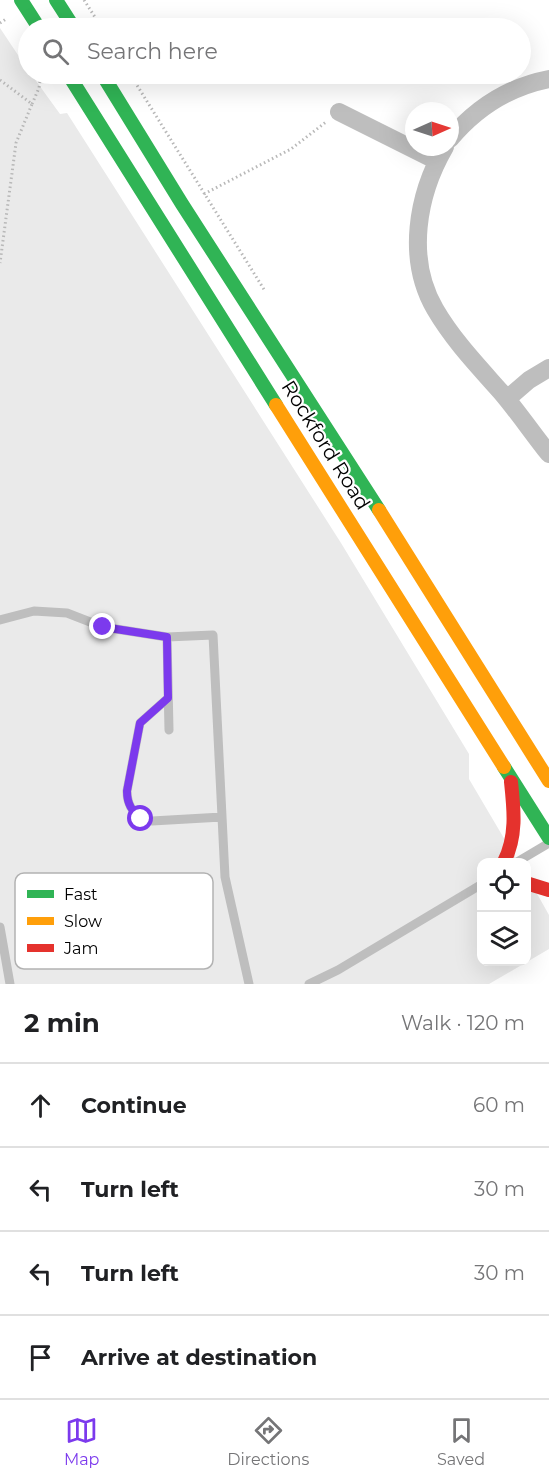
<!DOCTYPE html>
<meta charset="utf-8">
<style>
body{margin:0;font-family:Montserrat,sans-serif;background:#f2f2f2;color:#202124}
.controls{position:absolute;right:18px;bottom:18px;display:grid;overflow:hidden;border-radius:12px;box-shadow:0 6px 24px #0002}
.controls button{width:54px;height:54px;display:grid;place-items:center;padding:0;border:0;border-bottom:2px solid #e0e0e0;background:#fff;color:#202124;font:30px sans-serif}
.compass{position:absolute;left:405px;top:102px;width:54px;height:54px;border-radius:50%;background:#fff;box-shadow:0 6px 24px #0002;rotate:87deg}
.stop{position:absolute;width:18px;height:18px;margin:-14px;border:4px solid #7c3aed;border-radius:50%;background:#fff}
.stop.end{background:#7c3aed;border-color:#fff;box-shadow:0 2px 6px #0008}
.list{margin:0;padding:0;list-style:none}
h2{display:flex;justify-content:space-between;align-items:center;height:78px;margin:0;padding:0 24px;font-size:26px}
h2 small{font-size:20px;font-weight:400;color:#757577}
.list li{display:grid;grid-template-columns:39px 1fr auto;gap:18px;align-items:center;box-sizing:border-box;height:84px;padding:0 24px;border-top:2px solid #e0e0e0}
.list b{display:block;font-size:22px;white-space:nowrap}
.list em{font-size:20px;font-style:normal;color:#757577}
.icon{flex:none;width:33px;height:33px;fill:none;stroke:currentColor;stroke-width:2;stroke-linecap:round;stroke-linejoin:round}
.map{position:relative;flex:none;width:549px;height:984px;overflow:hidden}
.search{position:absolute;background:#fff;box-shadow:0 6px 24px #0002;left:18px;right:18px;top:18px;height:66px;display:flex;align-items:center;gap:15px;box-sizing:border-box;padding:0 21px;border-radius:33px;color:#757577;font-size:22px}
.sheet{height:414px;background:#fff}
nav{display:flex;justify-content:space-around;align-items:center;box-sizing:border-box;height:84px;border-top:2px solid #e0e0e0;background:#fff;font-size:16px;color:#757577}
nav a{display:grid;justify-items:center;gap:3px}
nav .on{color:#7c3aed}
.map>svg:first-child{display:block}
</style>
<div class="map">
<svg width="549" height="984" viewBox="0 0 549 984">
<rect width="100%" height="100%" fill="#fff"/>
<path fill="#eaeaea" d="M0 28 28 70V74H31L60 114 67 113 341 543 469 754V779L518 862H482V962H526L527 876 549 915V949L489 984H0Z"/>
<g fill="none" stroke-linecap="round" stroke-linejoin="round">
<path stroke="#b8b8b8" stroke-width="3" stroke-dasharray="1.5 3" stroke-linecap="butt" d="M84 0 102 28
M0 23 6 19
M130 74 265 291
M0 80 32 104 16 143 0 263
M32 104 39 88 41 74
M204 194 291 149 326 122"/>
<path stroke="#bebebe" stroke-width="9" d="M0 620 34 611 67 613 103 627 167 637 213 635 225 877 249 984
M167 637 169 730
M168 698 140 723 127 791C127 808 136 817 152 821L222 817
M517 862 549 843
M0 927 10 984
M309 984 338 970 482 884"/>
<path stroke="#bebebe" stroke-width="18" d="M339 112 437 161
M450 139C476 108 508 87 549 79
M445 147C417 195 406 259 435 309 453 340 478 366 501 392 518 412 533 434 549 454
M507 399 529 380 549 368"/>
<path stroke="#30b455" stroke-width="14" d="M21 0 39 28
M56 0 74 28
M68 74 276 405
M102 74 182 204 379 510
M504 767 549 838"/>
<path stroke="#ff9f0a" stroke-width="14" d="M276 405 504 767
M379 510 549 781"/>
<path stroke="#e5322d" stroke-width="14" d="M504 862C517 836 514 810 511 782
M526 883 549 890"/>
</g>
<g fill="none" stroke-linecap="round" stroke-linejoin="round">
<path stroke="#7c3aed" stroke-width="8" d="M103 627 167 637 168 698 140 723 127 791C127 804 132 811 141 819"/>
</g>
<g text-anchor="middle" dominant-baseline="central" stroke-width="4.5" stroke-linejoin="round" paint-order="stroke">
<g font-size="20" fill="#000" stroke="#fff">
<text transform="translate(326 445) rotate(58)">Rockford Road</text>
</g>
</g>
<rect x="15" y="873" width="198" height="96" rx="9" fill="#fff" stroke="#b2b2b2" stroke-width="1.5"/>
<rect x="27" y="890" width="27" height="8" fill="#30b455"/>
<rect x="27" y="917" width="27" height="8" fill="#ff9f0a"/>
<rect x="27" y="944" width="27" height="8" fill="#e5322d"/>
<g font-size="16" fill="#000">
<text x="64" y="900">Fast</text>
<text x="64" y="927">Slow</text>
<text x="64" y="954">Jam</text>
</g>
</svg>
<div class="controls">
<button><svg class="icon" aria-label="locate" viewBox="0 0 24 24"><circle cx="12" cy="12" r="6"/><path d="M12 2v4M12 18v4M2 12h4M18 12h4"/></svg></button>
<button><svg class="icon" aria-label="layers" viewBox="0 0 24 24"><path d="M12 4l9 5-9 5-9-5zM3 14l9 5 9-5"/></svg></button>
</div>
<svg class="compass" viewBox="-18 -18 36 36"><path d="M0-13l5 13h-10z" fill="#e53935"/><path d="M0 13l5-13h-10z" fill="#757577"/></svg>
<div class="stop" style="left:141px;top:819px"></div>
<div class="stop end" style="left:103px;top:627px"></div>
<div class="search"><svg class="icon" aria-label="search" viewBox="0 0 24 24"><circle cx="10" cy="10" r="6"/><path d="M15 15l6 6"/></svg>Search here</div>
</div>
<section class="sheet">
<h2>2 min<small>Walk · 120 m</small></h2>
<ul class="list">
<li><svg class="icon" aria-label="ahead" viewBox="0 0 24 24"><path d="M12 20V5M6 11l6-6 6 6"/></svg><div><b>Continue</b></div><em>60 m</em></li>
<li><svg class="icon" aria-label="left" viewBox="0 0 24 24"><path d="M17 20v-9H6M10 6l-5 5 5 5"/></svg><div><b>Turn left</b></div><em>30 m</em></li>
<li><svg class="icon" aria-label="left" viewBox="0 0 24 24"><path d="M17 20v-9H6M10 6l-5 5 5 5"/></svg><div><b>Turn left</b></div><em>30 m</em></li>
<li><svg class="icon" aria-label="arrive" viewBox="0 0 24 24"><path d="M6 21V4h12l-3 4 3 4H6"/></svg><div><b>Arrive at destination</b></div></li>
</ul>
</section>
<nav>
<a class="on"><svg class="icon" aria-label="map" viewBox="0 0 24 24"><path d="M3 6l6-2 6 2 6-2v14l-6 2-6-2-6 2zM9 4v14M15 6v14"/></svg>Map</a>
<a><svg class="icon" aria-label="directions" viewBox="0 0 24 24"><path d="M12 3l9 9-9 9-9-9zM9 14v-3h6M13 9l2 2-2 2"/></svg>Directions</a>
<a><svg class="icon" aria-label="saved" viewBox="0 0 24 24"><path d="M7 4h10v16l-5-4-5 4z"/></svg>Saved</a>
</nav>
